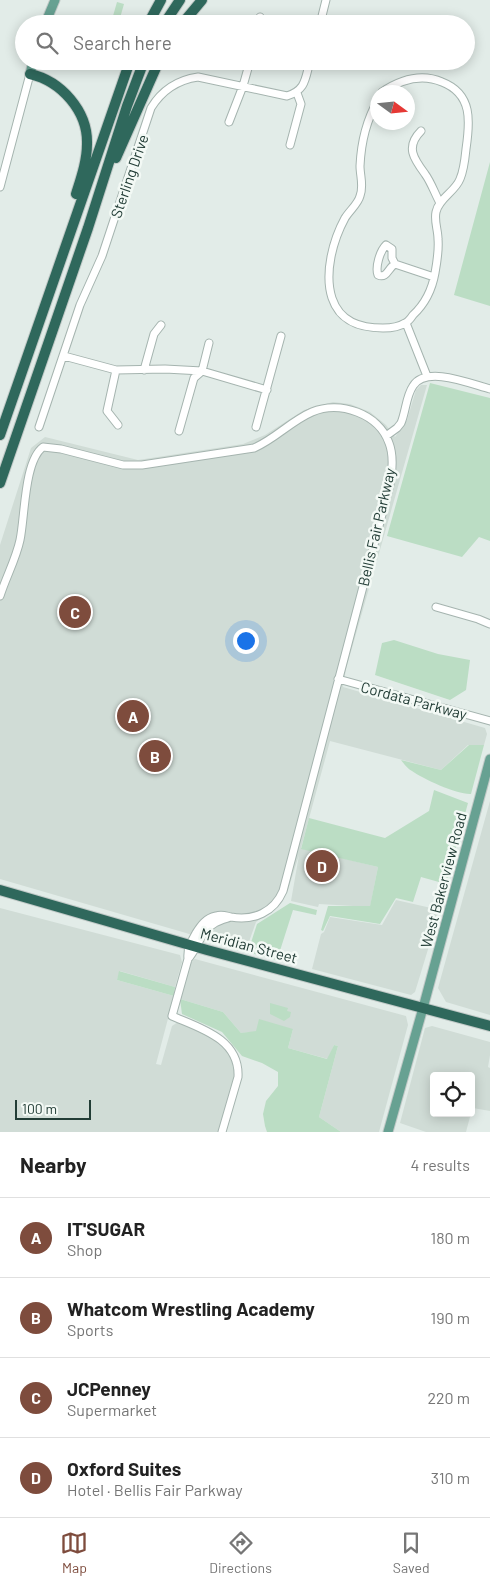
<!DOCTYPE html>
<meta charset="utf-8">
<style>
body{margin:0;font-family:Barlow,sans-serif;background:#f2f2f2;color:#222}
.controls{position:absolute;right:15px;bottom:15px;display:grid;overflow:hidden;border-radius:5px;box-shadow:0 2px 12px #0003}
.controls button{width:45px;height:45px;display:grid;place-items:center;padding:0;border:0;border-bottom:1px solid #e0e0e0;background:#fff;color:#222;font:25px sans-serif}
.compass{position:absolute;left:370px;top:85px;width:45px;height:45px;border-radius:50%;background:#fff;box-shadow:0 2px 12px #0003;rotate:105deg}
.scale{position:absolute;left:15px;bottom:12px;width:76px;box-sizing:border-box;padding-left:5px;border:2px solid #223d36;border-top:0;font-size:14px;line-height:18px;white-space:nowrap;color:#223d36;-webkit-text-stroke:4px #f3f9f5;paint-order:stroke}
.you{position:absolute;left:245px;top:640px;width:18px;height:18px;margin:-12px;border:4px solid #fff;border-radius:50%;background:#1a73e8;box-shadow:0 0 0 8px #1a73e833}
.badge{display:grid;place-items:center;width:32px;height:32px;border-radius:50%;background:#7e4c3d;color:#fff;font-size:16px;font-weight:700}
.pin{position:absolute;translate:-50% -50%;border:2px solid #fff;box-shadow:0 1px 5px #0006}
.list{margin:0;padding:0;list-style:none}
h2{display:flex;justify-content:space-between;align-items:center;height:65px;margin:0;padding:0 20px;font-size:21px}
h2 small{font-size:16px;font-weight:400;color:#767676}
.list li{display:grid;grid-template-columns:32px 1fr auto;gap:15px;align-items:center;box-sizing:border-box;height:80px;padding:0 20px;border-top:1px solid #e0e0e0}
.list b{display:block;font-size:19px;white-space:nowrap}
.list p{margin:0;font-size:16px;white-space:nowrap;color:#767676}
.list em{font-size:16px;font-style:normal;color:#767676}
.icon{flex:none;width:28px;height:28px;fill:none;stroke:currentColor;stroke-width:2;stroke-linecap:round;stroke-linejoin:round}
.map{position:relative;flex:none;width:490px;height:1132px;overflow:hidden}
.search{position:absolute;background:#fff;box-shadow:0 2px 12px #0003;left:15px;right:15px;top:15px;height:55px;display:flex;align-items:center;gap:12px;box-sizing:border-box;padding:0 18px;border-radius:28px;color:#767676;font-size:19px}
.sheet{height:385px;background:#fff}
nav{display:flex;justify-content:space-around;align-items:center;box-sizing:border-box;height:70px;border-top:1px solid #e0e0e0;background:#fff;font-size:14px;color:#767676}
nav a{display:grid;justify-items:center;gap:2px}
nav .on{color:#7e4c3d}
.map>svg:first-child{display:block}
</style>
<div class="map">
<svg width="490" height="1132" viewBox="0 0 490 1132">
<rect width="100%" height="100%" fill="#e2ece8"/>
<path fill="#d0dcd6" d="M421 385H427L346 669 343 687 485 728 487 734 484 745H468L441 770 330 741 301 848 378 867 370 907 319 904 318 907 291 901 299 855 288 890 277 907 256 922 245 953 186 933 0 879V545L31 448 45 437 138 460 243 444 265 435 304 410 333 402 350 404 370 412 386 425 395 437 407 420 416 390Z
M490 801V1015L446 1002 438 988Z
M396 900 440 910 415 992 411 995 312 969 321 934 324 932 330 917 382 925Z
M0 908 180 955 182 962 175 987 120 971 117 980 174 996 156 1064 161 1065 172 1026 178 1022 219 1041 225 1047 233 1061 235 1075 219 1132H0Z
M195 959 406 1016 408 1025 379 1132H341L319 1117 338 1046 334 1045 328 1059 288 1048 293 1029 241 1033 223 1012 180 999 191 961Z
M432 1026 490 1042V1055L488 1067 490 1068V1111L473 1108 471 1113V1076H434V1113H471L466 1132H426L400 1123 425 1028Z"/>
<path fill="#bbddc4" d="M117 2 124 4 120 18 113 16Z
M490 162V306L454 295Z
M430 383 490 398V541L479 537 462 557 387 536Z
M394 640 438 654 470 660 466 690 450 700 375 675 382 643Z
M469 745H484L471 794C458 795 423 779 412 771 408 769 404 764 401 760L441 770Z
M434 790 468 803 446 884 421 877 413 902 396 898 380 924 330 916 323 931 321 930 328 906H370L378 867 301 849 309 818 385 838 429 811Z
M290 903 317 910 316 915 293 910 277 960 248 952 257 924Z
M119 971 175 987 174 996 117 980Z
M180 999 223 1012 241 1033 256 1031 259 1019 293 1029 288 1048 327 1059 334 1045 338 1046 319 1117 341 1132H267L265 1126 263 1114 266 1101 278 1086V1072L262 1063 242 1056 222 1032 182 1014Z
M270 1003 288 1008 287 1011 291 1012 290 1017 284 1021 270 1014Z"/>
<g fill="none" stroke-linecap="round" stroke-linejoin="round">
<g stroke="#a5b4af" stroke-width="9">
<path id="minor" d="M259 24 260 17
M320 24 326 0
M378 100C367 119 361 144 360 166 360 176 364 186 360 196 358 204 350 210 345 218 333 240 324 273 332 298 340 322 360 328 383 328 390 328 399 327 405 323 408 322 411 318 413 315 426 303 432 290 435 273 437 262 439 250 438 239 438 230 434 221 436 212 439 198 455 192 460 179 464 170 465 159 466 149 470 122 473 94 442 82 421 73 400 80 382 92
M229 122 243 86 250 61
M421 131C405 147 414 159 425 174 431 182 435 194 440 203
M290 145 301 104 297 93
M0 187 30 74
M386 245 392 249V258L395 264C388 268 387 279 378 275 375 267 380 251 386 245Z
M395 264 434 277
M406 323 427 376
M64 356 116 370 165 369 202 371 267 390
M116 370 107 411 118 425
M144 370 154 334 161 325
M39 427 80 305 102 256 151 108C162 90 177 80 198 77L287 96C306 90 305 79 310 61
M256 427 281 336
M179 431 194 378 202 371 209 343
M386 436 397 428 401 423C406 411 406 396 413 386 426 365 471 384 490 389
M0 596C6 577 16 559 20 540 25 517 24 461 43 447L61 449 123 465H142L254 448C275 439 291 421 312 412 340 400 379 414 389 443 394 456 392 471 390 484L283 891C274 912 254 921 231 917 226 916 222 914 216 916 206 918 201 925 196 933 191 942 187 948 188 959L172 1016C200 1028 240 1039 238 1077L222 1132
M436 607 478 619 490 624
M338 679 490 721
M188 959C198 948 201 930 215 923 220 920 225 919 231 917"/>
</g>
<g stroke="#c1c9c7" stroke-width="11">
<path id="major" d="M45 24 55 0
M30 74 33 61
M388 1132 423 1008 490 759"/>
</g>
<g stroke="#c1c9c7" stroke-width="12">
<path id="highway" d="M148 24 161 0
M164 24 180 0
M182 24 202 0
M30 74C61 81 88 111 87 144 87 161 81 178 76 194
M116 158 159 61
M0 435 130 61
M0 483 88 228 127 106 144 61
M0 890 207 950 490 1026"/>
</g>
<use href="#minor" stroke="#fff" stroke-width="7"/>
<use href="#major" stroke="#67a192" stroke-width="9"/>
<use href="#highway" stroke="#2f685c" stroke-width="10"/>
</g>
<g text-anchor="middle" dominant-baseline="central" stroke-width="5" stroke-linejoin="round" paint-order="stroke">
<g font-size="15" fill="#223d36" stroke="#f3f9f5">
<text transform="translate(129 176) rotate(-71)">Sterling Drive</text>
<text transform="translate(376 527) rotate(-77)">Bellis Fair Parkway</text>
<text transform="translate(414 700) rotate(15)">Cordata Parkway</text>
<text transform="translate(443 880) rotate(-75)">West Bakerview Road</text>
<text transform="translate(249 945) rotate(15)">Meridian Street</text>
</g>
</g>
</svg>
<div class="controls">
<button><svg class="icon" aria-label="locate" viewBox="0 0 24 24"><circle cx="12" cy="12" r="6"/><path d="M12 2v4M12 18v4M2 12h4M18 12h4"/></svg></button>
</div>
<svg class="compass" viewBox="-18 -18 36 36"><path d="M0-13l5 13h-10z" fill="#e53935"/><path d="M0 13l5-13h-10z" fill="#767676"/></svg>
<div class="scale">100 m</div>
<div class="you"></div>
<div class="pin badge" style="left:133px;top:716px">A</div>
<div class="pin badge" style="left:155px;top:756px">B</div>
<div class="pin badge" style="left:75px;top:612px">C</div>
<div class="pin badge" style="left:322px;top:866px">D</div>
<div class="search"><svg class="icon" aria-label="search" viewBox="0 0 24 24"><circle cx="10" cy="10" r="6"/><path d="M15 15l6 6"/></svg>Search here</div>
</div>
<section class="sheet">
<h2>Nearby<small>4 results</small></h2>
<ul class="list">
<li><span class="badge">A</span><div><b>IT'SUGAR</b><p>Shop</p></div><em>180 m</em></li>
<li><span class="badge">B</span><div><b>Whatcom Wrestling Academy</b><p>Sports</p></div><em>190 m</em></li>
<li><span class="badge">C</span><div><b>JCPenney</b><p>Supermarket</p></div><em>220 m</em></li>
<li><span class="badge">D</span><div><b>Oxford Suites</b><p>Hotel · Bellis Fair Parkway</p></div><em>310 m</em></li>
</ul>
</section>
<nav>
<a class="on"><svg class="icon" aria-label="map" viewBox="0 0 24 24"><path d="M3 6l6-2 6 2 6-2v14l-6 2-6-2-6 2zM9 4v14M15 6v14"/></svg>Map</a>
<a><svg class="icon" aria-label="directions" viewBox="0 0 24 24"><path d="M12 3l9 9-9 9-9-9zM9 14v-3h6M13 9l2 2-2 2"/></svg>Directions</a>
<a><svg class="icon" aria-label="saved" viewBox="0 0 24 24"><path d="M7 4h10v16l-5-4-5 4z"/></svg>Saved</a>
</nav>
